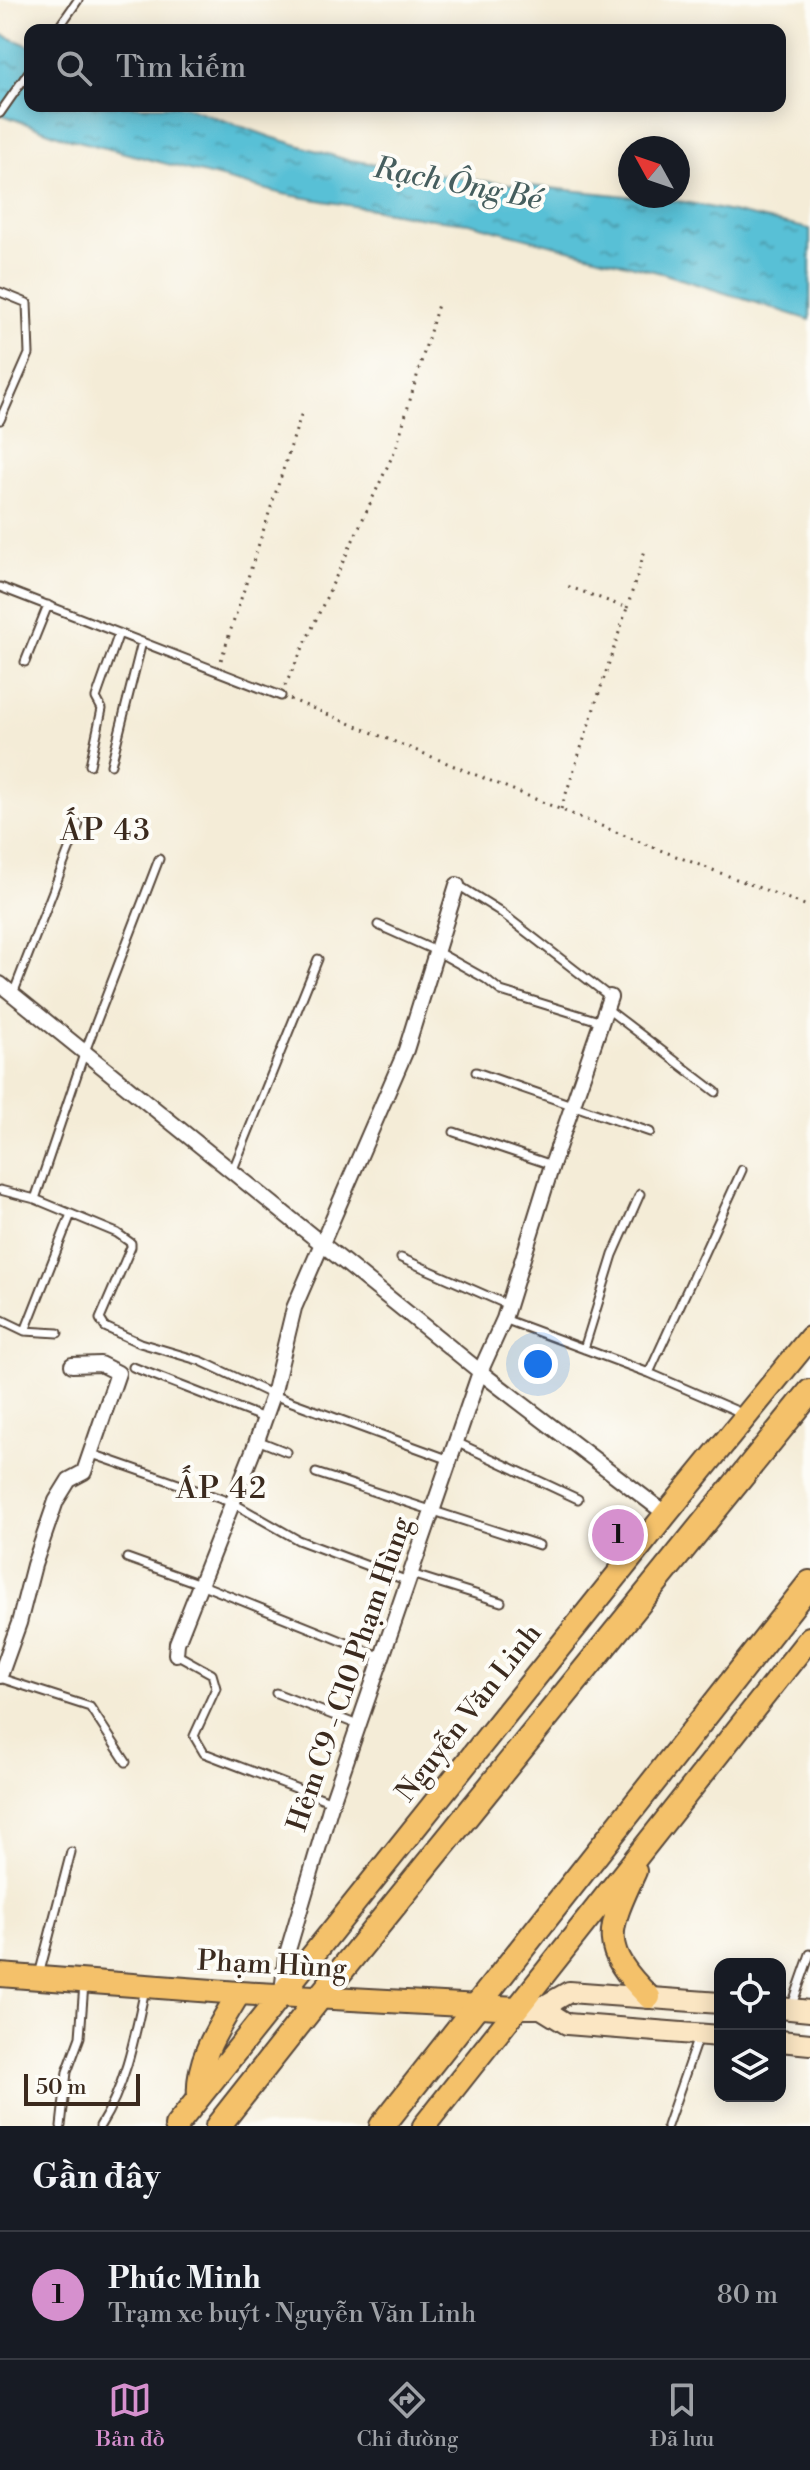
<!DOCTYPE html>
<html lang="vi">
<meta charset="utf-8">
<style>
body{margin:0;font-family:"Libre Bodoni",serif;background:#242831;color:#f1f3f6}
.controls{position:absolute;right:24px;bottom:24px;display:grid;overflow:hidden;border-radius:16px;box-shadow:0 4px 20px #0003}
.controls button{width:72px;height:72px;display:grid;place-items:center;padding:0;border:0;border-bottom:2px solid #363941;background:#171b24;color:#f1f3f6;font:40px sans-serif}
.compass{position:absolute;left:618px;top:136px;width:72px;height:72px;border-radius:50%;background:#171b24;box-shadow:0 4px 20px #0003;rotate:310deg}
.scale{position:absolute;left:24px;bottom:20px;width:116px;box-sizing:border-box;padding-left:8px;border:4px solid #3b2a1e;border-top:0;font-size:22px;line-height:28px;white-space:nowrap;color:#3b2a1e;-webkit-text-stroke:6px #fdfcf7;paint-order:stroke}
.you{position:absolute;left:538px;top:1364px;width:28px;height:28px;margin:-20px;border:6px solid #fff;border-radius:50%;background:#1a73e8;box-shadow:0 0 0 12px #1a73e833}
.badge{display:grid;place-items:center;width:52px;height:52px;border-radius:50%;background:#d690ce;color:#111;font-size:26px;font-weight:700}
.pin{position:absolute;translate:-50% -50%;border:4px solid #fff;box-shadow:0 2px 8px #0006}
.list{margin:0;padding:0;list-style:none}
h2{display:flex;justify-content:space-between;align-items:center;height:104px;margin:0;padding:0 32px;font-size:34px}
h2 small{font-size:26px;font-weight:400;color:#9ea1a6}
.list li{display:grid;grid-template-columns:52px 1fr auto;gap:24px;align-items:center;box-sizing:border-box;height:128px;padding:0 32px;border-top:2px solid #363941}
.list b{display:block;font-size:30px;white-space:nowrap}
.list p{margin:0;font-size:26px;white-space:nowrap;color:#9ea1a6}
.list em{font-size:26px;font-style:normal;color:#9ea1a6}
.icon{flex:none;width:44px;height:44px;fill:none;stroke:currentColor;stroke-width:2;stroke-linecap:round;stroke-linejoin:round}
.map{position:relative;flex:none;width:810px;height:2126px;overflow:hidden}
.search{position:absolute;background:#171b24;box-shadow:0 4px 20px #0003;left:24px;right:24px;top:24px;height:88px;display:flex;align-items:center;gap:20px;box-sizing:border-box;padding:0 28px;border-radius:16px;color:#9ea1a6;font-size:30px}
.sheet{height:232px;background:#171b24}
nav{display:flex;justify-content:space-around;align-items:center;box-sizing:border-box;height:112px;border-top:2px solid #363941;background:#171b24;font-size:22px;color:#9ea1a6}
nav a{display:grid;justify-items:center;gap:4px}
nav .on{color:#d690ce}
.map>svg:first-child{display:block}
</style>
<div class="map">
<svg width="810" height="2126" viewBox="0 0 810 2126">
<defs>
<pattern id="water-ripples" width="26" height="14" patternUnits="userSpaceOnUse" patternTransform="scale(2)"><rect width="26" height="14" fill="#59c0d6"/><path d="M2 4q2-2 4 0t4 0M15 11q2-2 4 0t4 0" fill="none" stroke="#4b9cad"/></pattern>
</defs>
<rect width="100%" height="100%" fill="#fdfcf7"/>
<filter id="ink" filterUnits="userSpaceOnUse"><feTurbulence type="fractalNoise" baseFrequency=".0125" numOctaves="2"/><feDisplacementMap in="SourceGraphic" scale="16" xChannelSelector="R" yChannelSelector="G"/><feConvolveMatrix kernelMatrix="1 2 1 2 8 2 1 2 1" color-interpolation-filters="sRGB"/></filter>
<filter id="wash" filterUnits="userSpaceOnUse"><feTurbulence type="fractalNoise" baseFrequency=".006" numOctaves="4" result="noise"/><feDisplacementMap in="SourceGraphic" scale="32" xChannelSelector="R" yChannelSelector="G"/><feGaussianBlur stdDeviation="1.8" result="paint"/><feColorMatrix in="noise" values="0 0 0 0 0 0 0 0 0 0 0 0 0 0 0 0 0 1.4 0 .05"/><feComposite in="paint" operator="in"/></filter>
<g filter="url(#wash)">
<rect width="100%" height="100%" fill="#f4ecd7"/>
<path fill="url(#water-ripples)" stroke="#4a757a" stroke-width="2" d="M0 34 30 46V106H184L271 137 344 159 480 181 685 202 810 229V320L665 274 469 223 424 218 283 194 63 137 0 114Z"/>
</g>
<g filter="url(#ink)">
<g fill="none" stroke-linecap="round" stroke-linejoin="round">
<g stroke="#57473a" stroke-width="11">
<path id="service" d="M57 30 78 0
M0 113 30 70
M0 292 27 303 29 354 0 420
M0 587 281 696
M25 662 48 605
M90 765 102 709 96 698 119 633
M111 765 142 642
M458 885 498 910 610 997
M378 925 436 951 486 979 501 991 602 1022
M13 994 79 824
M606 1008 716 1092
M476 1072 650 1132
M454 1132 552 1165
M232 1172 318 959
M0 1190 35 1199 117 1233 131 1243V1247L100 1319 105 1327 140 1343 201 1361 273 1395 450 1460
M35 1199 84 1054 159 859
M401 1258 508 1305
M0 1319 25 1331
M504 1319 649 1373 744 1414
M58 1333 25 1331 71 1214
M584 1349 613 1255 640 1194
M133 1367 264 1418
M649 1373 742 1170
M257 1440 287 1452
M456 1442 578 1499
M92 1454 233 1503 298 1540 408 1581
M316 1473 539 1545
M127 1558 200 1584 382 1657
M411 1574 501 1602
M176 1654 212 1674 216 1688 194 1736 204 1753 332 1802
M0 1678 90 1707 126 1762
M276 1693 358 1725
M39 1975 71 1852
M791 2008 810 1954
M61 2126 67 2072 80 2037 84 1984
M100 2126C126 2085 135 2036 145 1989
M667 2126 698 2037"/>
</g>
<g stroke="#57473a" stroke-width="18">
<path id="minor" d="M0 984 488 1378 666 1514
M176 1654 177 1643 255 1446 273 1395 294 1308 406 1050 457 885
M0 1676 19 1623 34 1565 56 1501 69 1480 84 1472 118 1373 100 1364 72 1365
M282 1992 286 1957 332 1802 480 1372 504 1319 552 1165 610 997"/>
</g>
<g stroke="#57473a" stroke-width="24">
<path id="secondary" d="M517 2008H541L569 1992 720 2003
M541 2008 567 2024 720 2036
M780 2008 810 2011
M780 2041 810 2044"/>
</g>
<g stroke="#57473a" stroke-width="26">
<path id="primary" d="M635 1871C607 1932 599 1947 649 1997
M0 1975 239 1993 517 2008
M199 2097C196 2058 220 2026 239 1993
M176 2126 666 1514 810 1338
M424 2126 810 1638"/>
</g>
<g stroke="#57473a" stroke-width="28">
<path id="trunk" d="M218 2126 319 1998 810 1392
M382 2126 810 1583"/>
</g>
<path stroke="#57473a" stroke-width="3" stroke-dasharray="2 6" stroke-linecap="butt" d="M627 608 646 547
M221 660 302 412
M285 686 396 448 439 301
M290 699 660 850 810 907
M561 809 627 608 567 586"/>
<use href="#service" stroke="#fff" stroke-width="7"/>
<use href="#minor" stroke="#fff" stroke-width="14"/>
<use href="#secondary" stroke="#fbe6c3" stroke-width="20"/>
<use href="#primary" stroke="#f4c16a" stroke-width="22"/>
<use href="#trunk" stroke="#f4c16a" stroke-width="24"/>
</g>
</g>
<g text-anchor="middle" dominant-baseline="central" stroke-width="8" stroke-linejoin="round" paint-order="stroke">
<g font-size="28" fill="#3b2a1e" stroke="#fdfcf7">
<text transform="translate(350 1674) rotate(-71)">Hẻm C9 - C10 Phạm Hùng</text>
<text transform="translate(469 1713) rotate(-52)">Nguyễn Văn Linh</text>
<text transform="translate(272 1965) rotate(3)">Phạm Hùng</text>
</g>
<g font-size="30" font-style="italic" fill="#465e5e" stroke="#fdfcf7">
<text transform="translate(458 184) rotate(11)">Rạch Ông Bé</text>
</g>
<g font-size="30" letter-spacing="2" fill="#3b2a1e" stroke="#fdfcf7">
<text x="106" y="831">ẤP 43</text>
<text x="222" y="1489">ẤP 42</text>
</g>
</g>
</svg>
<div class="controls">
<button><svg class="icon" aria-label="locate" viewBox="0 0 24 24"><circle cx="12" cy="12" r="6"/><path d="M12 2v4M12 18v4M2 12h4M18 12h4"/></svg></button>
<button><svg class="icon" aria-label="layers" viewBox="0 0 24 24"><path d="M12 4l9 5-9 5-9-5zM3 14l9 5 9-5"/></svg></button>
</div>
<svg class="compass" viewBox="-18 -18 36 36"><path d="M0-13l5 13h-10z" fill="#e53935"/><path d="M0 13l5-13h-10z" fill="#9ea1a6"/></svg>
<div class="scale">50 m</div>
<div class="you"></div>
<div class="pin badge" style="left:618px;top:1535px">1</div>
<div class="search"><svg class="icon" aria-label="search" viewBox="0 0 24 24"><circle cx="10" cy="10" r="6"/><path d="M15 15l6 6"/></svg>Tìm kiếm</div>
</div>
<section class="sheet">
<h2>Gần đây<small></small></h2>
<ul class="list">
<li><span class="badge">1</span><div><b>Phúc Minh</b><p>Trạm xe buýt · Nguyễn Văn Linh</p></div><em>80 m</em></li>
</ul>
</section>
<nav>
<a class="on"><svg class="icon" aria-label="map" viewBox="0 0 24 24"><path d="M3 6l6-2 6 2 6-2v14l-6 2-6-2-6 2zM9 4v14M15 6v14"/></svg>Bản đồ</a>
<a><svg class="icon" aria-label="directions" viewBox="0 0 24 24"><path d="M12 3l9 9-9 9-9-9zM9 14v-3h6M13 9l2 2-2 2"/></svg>Chỉ đường</a>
<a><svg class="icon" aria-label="saved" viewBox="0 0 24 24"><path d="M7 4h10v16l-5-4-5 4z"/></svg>Đã lưu</a>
</nav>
